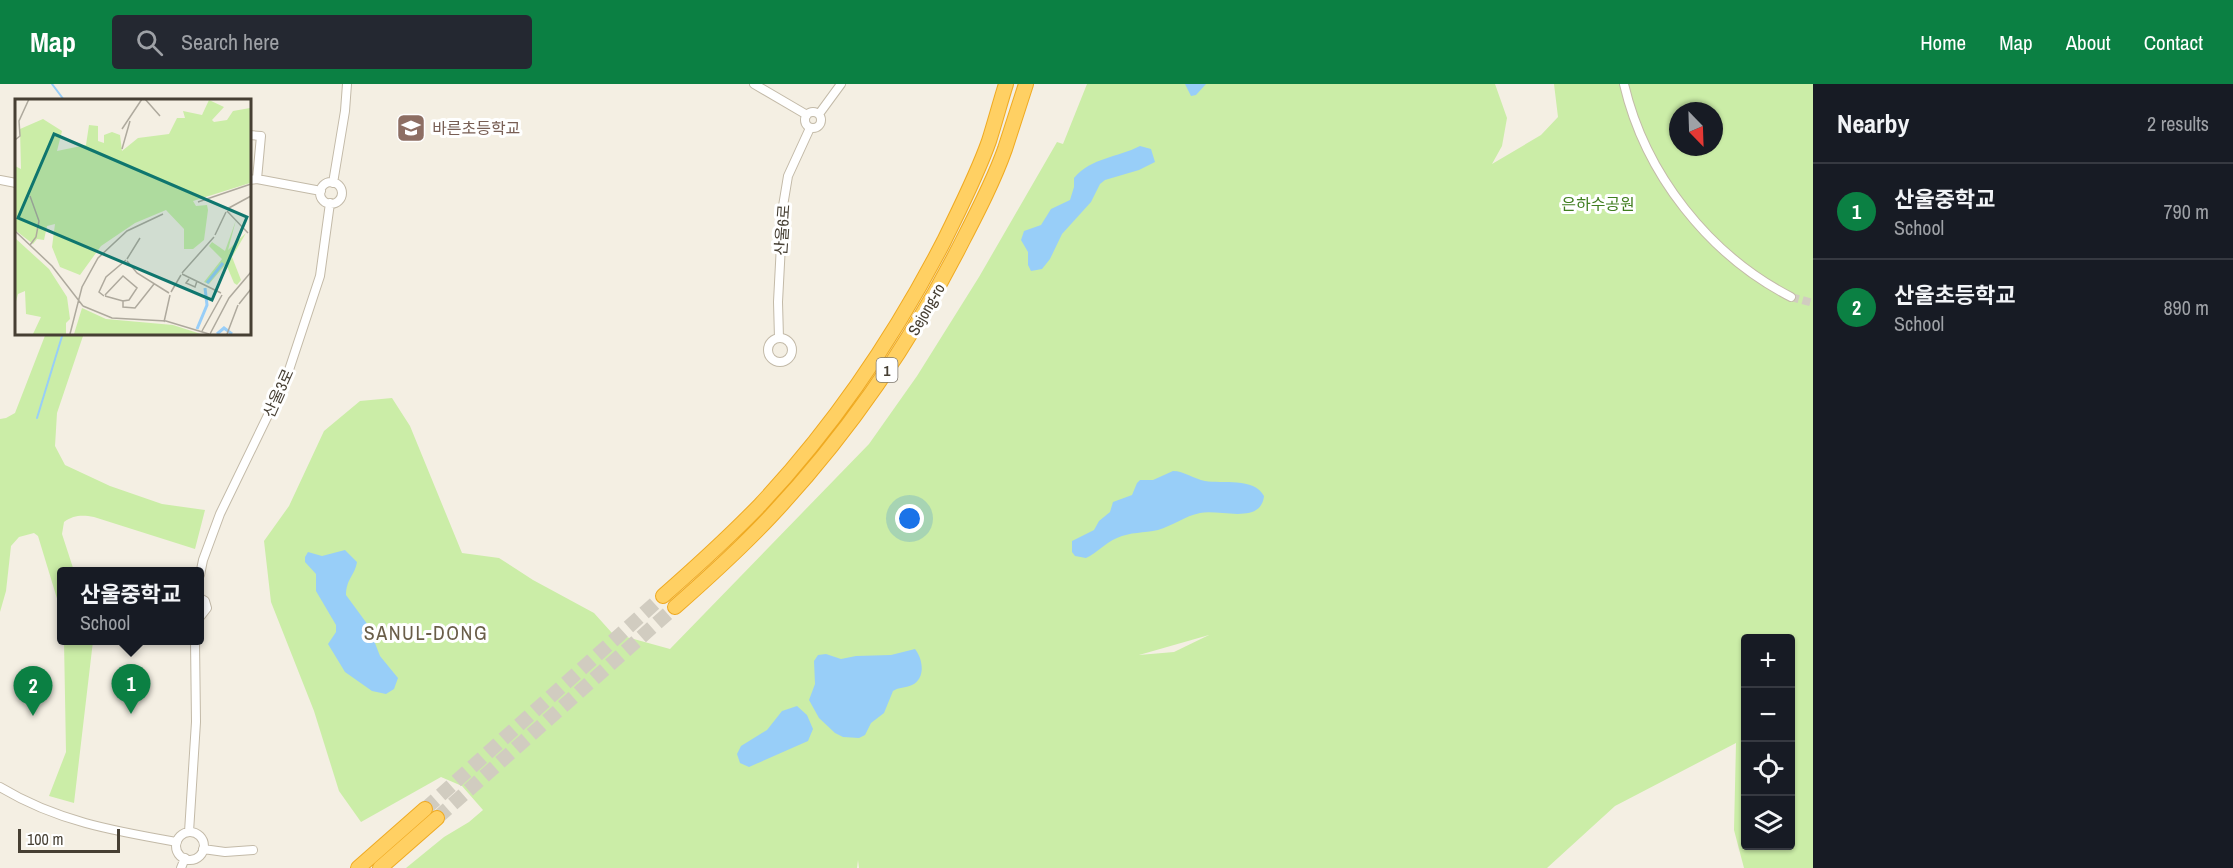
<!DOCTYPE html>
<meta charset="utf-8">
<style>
body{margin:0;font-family:"Archivo Narrow","Noto Sans KR",sans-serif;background:#242831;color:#f1f3f6}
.controls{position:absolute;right:18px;bottom:18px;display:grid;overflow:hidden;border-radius:6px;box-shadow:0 2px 4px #0004}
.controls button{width:54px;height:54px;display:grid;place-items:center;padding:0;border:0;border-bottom:2px solid #363941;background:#171b24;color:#f1f3f6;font:30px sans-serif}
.compass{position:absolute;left:1669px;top:18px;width:54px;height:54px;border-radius:50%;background:#171b24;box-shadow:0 2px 4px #0004;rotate:157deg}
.scale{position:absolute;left:18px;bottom:15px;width:102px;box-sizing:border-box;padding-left:6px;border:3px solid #463f33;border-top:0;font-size:16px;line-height:21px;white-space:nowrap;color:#463f33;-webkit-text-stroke:4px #fff;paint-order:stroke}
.you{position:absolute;left:910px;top:435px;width:21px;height:21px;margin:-15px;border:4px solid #fff;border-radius:50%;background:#1a73e8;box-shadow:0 0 0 9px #1a73e833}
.badge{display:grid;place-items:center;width:39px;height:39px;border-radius:50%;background:#0b8043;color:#fff;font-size:20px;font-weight:700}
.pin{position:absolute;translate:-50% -50px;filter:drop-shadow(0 2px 3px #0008)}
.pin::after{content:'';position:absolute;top:32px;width:21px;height:18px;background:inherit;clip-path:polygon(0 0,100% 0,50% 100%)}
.popup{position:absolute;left:57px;top:483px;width:147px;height:78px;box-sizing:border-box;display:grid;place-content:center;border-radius:6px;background:#171b24;filter:drop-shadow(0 2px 4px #0005);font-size:20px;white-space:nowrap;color:#9ea1a6}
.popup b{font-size:22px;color:#f1f3f6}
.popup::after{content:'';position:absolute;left:50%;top:100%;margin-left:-12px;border:12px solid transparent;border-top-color:#171b24}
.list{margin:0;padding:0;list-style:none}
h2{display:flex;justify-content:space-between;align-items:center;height:78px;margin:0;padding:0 24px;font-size:26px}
h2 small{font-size:20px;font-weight:400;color:#9ea1a6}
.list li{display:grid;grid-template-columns:39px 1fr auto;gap:18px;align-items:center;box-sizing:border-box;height:96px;padding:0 24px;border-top:2px solid #363941}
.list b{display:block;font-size:22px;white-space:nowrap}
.list p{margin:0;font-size:20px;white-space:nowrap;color:#9ea1a6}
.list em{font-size:20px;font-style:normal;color:#9ea1a6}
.icon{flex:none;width:33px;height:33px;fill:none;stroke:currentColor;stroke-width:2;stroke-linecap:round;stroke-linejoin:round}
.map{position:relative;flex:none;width:1813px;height:784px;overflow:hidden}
header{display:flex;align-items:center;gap:36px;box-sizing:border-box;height:84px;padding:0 30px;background:#0b8043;color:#fff}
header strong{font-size:28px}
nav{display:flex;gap:33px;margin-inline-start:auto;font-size:21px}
.search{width:420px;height:54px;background:#242831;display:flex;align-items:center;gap:15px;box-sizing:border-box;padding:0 21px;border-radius:6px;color:#9ea1a6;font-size:22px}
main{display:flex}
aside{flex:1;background:#171b24}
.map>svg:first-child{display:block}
</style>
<header>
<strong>Map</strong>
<div class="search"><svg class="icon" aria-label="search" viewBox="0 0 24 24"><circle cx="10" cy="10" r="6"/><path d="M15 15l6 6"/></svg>Search here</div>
<nav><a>Home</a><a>Map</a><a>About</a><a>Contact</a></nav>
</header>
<main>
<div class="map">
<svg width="1813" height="784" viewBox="0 0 1813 784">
<rect width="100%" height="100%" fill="#f4efe3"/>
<path fill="#cbeda7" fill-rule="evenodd" d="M1087 0H1495L1507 34 1502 62 1492 80 1541 51 1558 33 1554 0H1813V784H1744L1734 746 1736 659 1615 722 1547 784H859L858 776 857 784H406L444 753 469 738 483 726 462 702 441 693 361 738 339 707 314 627 271 518 264 457 289 422 324 347 360 317 392 314 410 342 462 469 499 474 533 496 594 529 612 549 670 565 869 360 917 292 979 193 1057 58 1063 60ZM1678 27H1714V63H1678ZM1209 551 1174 568 1139 571ZM1746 554H1790V762H1746Z
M46 249H84L57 329 55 362 65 381 110 402 162 420 205 426 195 465 94 433C82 431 74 431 64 438L62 450 74 487 62 488V531L38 452 34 449 19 453 11 462 6 507 0 528V335L6 334 15 329Z
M64 557H93L74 719 49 712 66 668Z"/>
<path fill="#98cef8" d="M1185 0H1206L1196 11 1191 12Z
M1140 62 1151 65 1155 78 1139 86 1105 96 1100 100 1091 118 1062 150 1050 175 1042 185 1031 187 1028 181V168L1021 156 1024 147 1041 141 1051 125 1070 116 1074 103V94C1092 73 1117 74 1140 62Z
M1173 387C1184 387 1194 395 1205 397 1222 400 1254 393 1264 412 1261 441 1220 425 1200 429 1185 432 1172 442 1158 446 1144 449 1130 448 1117 454 1105 459 1097 469 1086 474L1075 472 1072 468V457L1094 446 1099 437 1110 428 1113 418 1132 411 1137 399 1140 396H1153Z
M345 466 357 478C355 491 346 495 346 511L368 541 380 572 398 594 394 605 386 610 372 607 345 588 328 560 336 548V541L316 507V490L305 478V473L308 468 322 472Z
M915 565C923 575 926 594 912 601 905 604 899 603 893 607L884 629 871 639 865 651 859 654 843 653 835 649 819 634 809 616 815 600 814 577 818 571 826 570 841 575 856 572 891 571Z
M797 622 807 631 813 645 808 657 749 683 740 679 737 670 741 662 767 646 782 627Z"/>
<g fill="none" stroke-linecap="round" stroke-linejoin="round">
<path stroke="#98cef8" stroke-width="2" d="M52 0 64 16
M37 334 63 249"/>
<path stroke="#d1ccc0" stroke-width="8" stroke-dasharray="8 4" stroke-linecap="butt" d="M1791 213 1813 219"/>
<path stroke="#d1ccc0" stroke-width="14" stroke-dasharray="14 7" stroke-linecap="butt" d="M425 725 663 512
M437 734 675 523"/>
<g stroke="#c3baa8" stroke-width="10">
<path id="street" d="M754 0 807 31
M1624 0C1645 90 1709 171 1791 213
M805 36a8 8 0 1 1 16 0a8 8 0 1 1-16 0Z
M819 30 841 0
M249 51 261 52 257 95
M0 96 16 99
M249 96 257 95 321 107
M320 109a11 11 0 1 1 22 0a11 11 0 1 1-22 0Z
M333 99 345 27 347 0
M779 254 778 218 783 122 788 92 810 44
M768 266a12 12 0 1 1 24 0a12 12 0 1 1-24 0Z
M200 491 203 476 220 430 287 292 320 192 330 119
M200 514 205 517 207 524 200 533
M0 703C56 737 114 747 177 758
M189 748 196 638 195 556
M176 762a14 14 0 1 1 28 0a14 14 0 1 1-28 0Z
M203 765 225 768 253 766
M181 784 185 774"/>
</g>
<g stroke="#efaa22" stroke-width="16">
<path id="highway" d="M663 512C696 483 729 453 760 421 833 343 895 252 944 157 960 124 977 91 989 57 995 38 1000 19 1006 0
M675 523C708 494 741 464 771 432 848 350 912 257 963 156 978 127 994 96 1005 65 1012 44 1019 22 1026 0
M358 784 425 725
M380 784 437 734"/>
</g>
<use href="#street" stroke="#fff" stroke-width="8"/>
<use href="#highway" stroke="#ffd063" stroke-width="14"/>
</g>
<defs>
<g id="school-square" transform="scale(1.5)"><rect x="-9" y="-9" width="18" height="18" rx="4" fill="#8d6e63" stroke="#fff"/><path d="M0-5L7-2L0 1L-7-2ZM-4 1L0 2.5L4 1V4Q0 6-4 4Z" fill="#fff"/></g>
</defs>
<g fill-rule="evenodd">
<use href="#school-square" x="411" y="44"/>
</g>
<g text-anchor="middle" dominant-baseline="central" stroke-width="6" stroke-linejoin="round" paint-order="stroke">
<rect fill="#fff" stroke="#7e7970" stroke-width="1.5" x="876.5" y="274" width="21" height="24" rx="4.5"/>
<g font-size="15" font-weight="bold" fill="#463f33">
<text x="887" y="286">1</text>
</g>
<g font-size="16" fill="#785e54" stroke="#fff" text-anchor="start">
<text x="432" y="44">바른초등학교</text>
</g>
<g font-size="16" fill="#407e20" stroke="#fff">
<text x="1598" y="120">은하수공원</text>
</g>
<g font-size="16" fill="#463f33" stroke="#fff">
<text transform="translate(782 146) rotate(-86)">산울6로</text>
<text transform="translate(926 225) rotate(-60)">Sejong-ro</text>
<text transform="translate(278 309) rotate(-66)">산울3로</text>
</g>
<g font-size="20" letter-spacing="1.5" fill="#6a5e49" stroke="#fff">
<text x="426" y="548">SANUL-DONG</text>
</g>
</g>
<g transform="translate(15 15)">
<rect width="236" height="236" fill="#f4efe3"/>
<path d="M194 1 209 8 197 21 199 23 212 21 218 12 235 9V84L178 102 181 107 192 106 193 111 189 141 178 150H169V130L151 111 120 124 86 147 65 176 45 168 37 148 40 125 32 127 29 141 22 140 18 145 0 131V67L6 70 5 30 28 20 47 32 42 52 71 46 74 26 83 27V42L89 44V36L97 33 105 36 107 52 123 39 154 35 162 19H170L168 12 187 16ZM221 121 213 151 231 134 217 158 226 181 222 186 219 184 211 165 194 185 189 183 207 160 194 147 197 143 210 152ZM0 139 34 170 52 198 55 220 51 224V235H18L26 218 11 215 10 192 3 195 0 206ZM67 209 91 220 158 226 186 235H59Z" fill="#cbeda7"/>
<path fill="none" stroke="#98cef8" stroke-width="3" d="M192 184 208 164M182 230 192 206 190 189M202 235 209 229 217 235"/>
<path fill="none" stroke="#aea99d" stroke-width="1.5" d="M130 0 145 17M107 30 127 0M0 41 5 37 4 22 14 0M107 50 115 22M183 103 236 85M212 110 236 97M212 112 233 134M0 132 37 167 68 207M200 136 211 113M15 146 21 138 24 122 15 97M112 160 125 139M112 162 122 174 154 194M167 174 199 138M167 175 206 194M174 180 171 184 180 188 182 182M156 193 166 176M90 196 108 177 122 189 114 201 108 202V208L120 209 139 185M89 197 84 193 91 178 111 161M90 197 108 202M224 205 236 190M68 207 97 219 151 222 194 235M149 223 155 196M187 232 207 196M55 235 67 188 83 159 112 132 148 115M195 235 214 199 236 173M212 235 223 206"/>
<path fill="#0f766e" fill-opacity="0.15" stroke="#0f766e" stroke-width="3" d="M39 35 232 118 197 201 3 119Z"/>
<rect width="236" height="236" fill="none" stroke="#463f33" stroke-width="3"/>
</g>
</svg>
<div class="controls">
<button>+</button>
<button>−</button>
<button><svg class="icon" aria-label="locate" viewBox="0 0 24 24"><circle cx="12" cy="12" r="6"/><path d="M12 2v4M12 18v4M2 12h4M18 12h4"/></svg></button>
<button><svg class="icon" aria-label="layers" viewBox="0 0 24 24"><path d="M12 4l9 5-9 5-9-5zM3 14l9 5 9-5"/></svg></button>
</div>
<svg class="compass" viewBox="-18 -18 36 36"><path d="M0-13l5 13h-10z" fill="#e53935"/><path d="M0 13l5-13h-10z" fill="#9ea1a6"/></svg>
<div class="scale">100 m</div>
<div class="you"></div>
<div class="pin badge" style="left:131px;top:630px">1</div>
<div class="popup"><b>산울중학교</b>School</div>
<div class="pin badge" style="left:33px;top:632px">2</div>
</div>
<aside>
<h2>Nearby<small>2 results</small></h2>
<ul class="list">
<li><span class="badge">1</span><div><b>산울중학교</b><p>School</p></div><em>790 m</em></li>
<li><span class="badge">2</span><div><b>산울초등학교</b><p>School</p></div><em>890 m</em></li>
</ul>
</aside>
</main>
